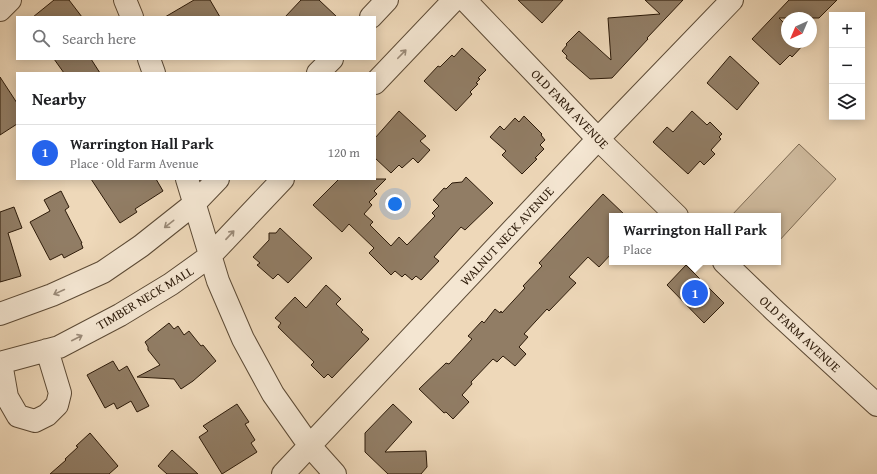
<!DOCTYPE html>
<meta charset="utf-8">
<style>
body{margin:0;font-family:"Gentium Book Plus",serif;background:#f6f6f6;color:#202124}
.controls{position:absolute;right:12px;top:12px;display:grid;overflow:hidden;border-radius:0px;box-shadow:0 2px 10px #0003}
.controls button{width:36px;height:36px;display:grid;place-items:center;padding:0;border:0;border-bottom:1px solid #e0e0e0;background:#fff;color:#202124;font:20px sans-serif}
.compass{position:absolute;left:781px;top:12px;width:36px;height:36px;border-radius:50%;background:#fff;box-shadow:0 2px 10px #0003;rotate:224deg}
.you{position:absolute;left:395px;top:204px;width:14px;height:14px;margin:-10px;border:3px solid #fff;border-radius:50%;background:#1a73e8;box-shadow:0 0 0 6px #1a73e833}
.badge{display:grid;place-items:center;width:26px;height:26px;border-radius:50%;background:#2563eb;color:#fff;font-size:13px;font-weight:700}
.pin{position:absolute;translate:-50% -50%;border:2px solid #fff;box-shadow:0 1px 4px #0006}
.popup{position:absolute;left:609px;top:213px;width:172px;height:52px;box-sizing:border-box;display:grid;place-content:center;border-radius:0px;background:#fff;filter:drop-shadow(0 1px 3px #0005);font-size:13px;white-space:nowrap;color:#757577}
.popup b{font-size:15px;color:#202124}
.popup::after{content:'';position:absolute;left:50%;top:100%;margin-left:-8px;border:8px solid transparent;border-top-color:#fff}
.list{margin:0;padding:0;list-style:none}
h2{display:flex;justify-content:space-between;align-items:center;height:52px;margin:0;padding:0 16px;font-size:17px}
h2 small{font-size:13px;font-weight:400;color:#757577}
.list li{display:grid;grid-template-columns:26px 1fr auto;gap:12px;align-items:center;box-sizing:border-box;height:56px;padding:0 16px;border-top:1px solid #e0e0e0}
.list b{display:block;font-size:15px;white-space:nowrap}
.list p{margin:0;font-size:13px;white-space:nowrap;color:#757577}
.list em{font-size:13px;font-style:normal;color:#757577}
.icon{flex:none;width:22px;height:22px;fill:none;stroke:currentColor;stroke-width:2;stroke-linecap:round;stroke-linejoin:round}
.map{position:relative;flex:none;width:877px;height:474px;overflow:hidden}
.search{position:absolute;background:#fff;box-shadow:0 2px 10px #0003;left:16px;top:16px;width:360px;height:44px;display:flex;align-items:center;gap:10px;box-sizing:border-box;padding:0 14px;border-radius:0px;color:#757577;font-size:15px}
.panel{position:absolute;background:#fff;box-shadow:0 2px 10px #0003;left:16px;top:72px;width:360px;height:108px;border-radius:0px}
.map>svg:first-child{display:block}
</style>
<div class="map">
<svg width="877" height="474" viewBox="0 0 877 474">
<rect width="100%" height="100%" fill="#eed8b9"/>
<filter id="stains"><feTurbulence type="fractalNoise" baseFrequency=".005" numOctaves="4"/><feColorMatrix values="0 0 0 0 .2 0 0 0 0 .09 0 0 0 0 .02 0 0 0 .5 -.17"/></filter>
<radialGradient id="worn" r=".72"><stop offset=".6" stop-color="#630" stop-opacity="0"/><stop offset="1" stop-color="#630" stop-opacity=".3"/></radialGradient>
<path fill="#cdb89b" stroke="#7c6952" d="M799 144 836 179 778 242V216H731Z"/>
<path fill="#917d65" stroke="#2c1a09" d="M54 0H69L82 17H33Z
M194 0H210L220 17H165Z
M301 0H319L337 17H285Z
M518 0H563L542 23Z
M645 0H683L647 38 648 39 612 78 590 79 566 58 567 56 562 51 567 45 566 44 579 31 611 60 608 18 660 14Z
M789 0H837L819 18H779L787 26V42H804L805 43 792 57 790 55 780 65 752 39Z
M462 48 486 70 478 78 480 79 476 83 478 84 470 92 472 94 456 111 424 81 438 66 440 67 452 55 454 57Z
M730 56 759 83 737 110 707 83Z
M54 59H91L100 73H64Z
M0 77 17 103V124L0 135Z
M399 111 426 136 420 141 430 150 418 163 413 158 402 168 399 165 391 173 375 158V138Z
M692 111 707 125 710 122 722 134 719 137 721 139 711 150 715 154 704 165 700 161 688 174 653 142 667 127 673 132Z
M524 116 542 134 541 135 545 140 540 145 544 149 535 158 537 159 522 174 502 155 506 151 490 137 500 126 504 130 515 118 519 122Z
M466 177 493 203 465 230 461 227 434 257 439 261 421 280 416 276 412 280 405 274 402 277 395 271 391 275 369 253 374 248 349 224 342 232 313 205 339 179H386L374 191 377 194 369 202 372 205 364 214 373 222 370 225 391 246 399 237 407 245 435 216 432 213 439 206 433 200 444 188 446 189 452 183 462 182Z
M91 179H156L163 191 135 209 137 212 120 223Z
M61 191 69 207 65 210 82 243H81L83 248 64 258 62 254 50 260 30 222 50 211 44 200Z
M603 194 626 216H612V253L599 267 588 257 569 277 576 283 549 311 547 309 524 334 528 337 519 347 526 354 515 366 503 356 497 362 493 359 471 382 472 384 462 395 469 402 453 419 446 412 444 413 419 389 446 363 449 364 472 339 468 336 482 321 484 323 495 309 500 313 501 311 502 313 525 288 523 286 542 266 539 263Z
M14 207 22 228 8 233 21 276 0 282V212Z
M280 228 312 258 288 283 278 274 273 279 257 265 260 263 253 257 269 240V233H276Z
M686 265 724 303 704 323 667 285Z
M326 285 341 299 336 304 363 330 361 332 369 339 332 378 328 374 324 378 311 365 314 362 278 327 281 323 275 318 295 297 306 308Z
M169 323 174 329 178 326 184 335 189 331 201 346 203 345 216 361 193 381 181 389 174 379 137 377 160 365 148 350V347L145 342Z
M113 361 119 371 127 366 149 406 137 412 131 401 117 409 114 403 105 408 87 375Z
M237 404 249 422 245 424 255 440 251 443 257 452 222 474 199 437 208 431 203 426Z
M393 404 412 422 385 452 426 451 427 467 421 474H388L365 452V433Z
M90 433 118 466 109 474H50L66 460 65 459 78 447 76 446Z
M172 450 198 474H167L158 466Z"/>
<g fill="none" stroke-linecap="round" stroke-linejoin="round">
<g stroke="#5c4a35" stroke-width="24">
<path id="minor" d="M125 0 132 17
M465 0 598 139 677 216
M0 10 10 0
M371 17 387 0
M149 59 154 73
M318 73 332 59
M375 83 454 0
M187 179 218 281 243 339 273 394 309 445 335 474
M724 262 775 311 877 405
M0 314 52 295 103 272 141 246 194 204 218 179
M0 363 59 347 120 315 171 284 210 256 283 179
M1 363 7 397 18 416 35 421 47 415 57 405 60 393 47 350
M283 474 598 139 732 0"/>
</g>
<use href="#minor" stroke="#f4e6d2" stroke-width="22"/>
</g>
<defs><path id="oneway-shaft" d="M-6 0H5M1.5-3L5.5 0L1.5 3" fill="none" stroke-width="1.6" stroke-linecap="round" stroke-linejoin="round"/></defs>
<g stroke="#9a8a78">
<use href="#oneway-shaft" transform="translate(402 54) rotate(-46)"/>
<use href="#oneway-shaft" transform="translate(169 224) rotate(142)"/>
<use href="#oneway-shaft" transform="translate(230 235) rotate(-47)"/>
<use href="#oneway-shaft" transform="translate(59 292) rotate(155)"/>
<use href="#oneway-shaft" transform="translate(77 338) rotate(-27)"/>
</g>
<g text-anchor="middle" dominant-baseline="central" stroke-width="3" stroke-linejoin="round" paint-order="stroke">
<g font-size="13" fill="#2c1a09" stroke="#f4e6d2">
<text transform="translate(570 109) rotate(46)">OLD FARM AVENUE</text>
<text transform="translate(507 236) rotate(-47)">WALNUT NECK AVENUE</text>
<text transform="translate(145 298) rotate(-31)">TIMBER NECK MALL</text>
<text transform="translate(800 334) rotate(43)">OLD FARM AVENUE</text>
</g>
</g>
<rect width="100%" height="100%" filter="url(#stains)"/>
<rect width="100%" height="100%" fill="url(#worn)"/>
</svg>
<div class="controls">
<button>+</button>
<button>−</button>
<button><svg class="icon" aria-label="layers" viewBox="0 0 24 24"><path d="M12 4l9 5-9 5-9-5zM3 14l9 5 9-5"/></svg></button>
</div>
<svg class="compass" viewBox="-18 -18 36 36"><path d="M0-13l5 13h-10z" fill="#e53935"/><path d="M0 13l5-13h-10z" fill="#757577"/></svg>
<div class="you"></div>
<div class="pin badge" style="left:695px;top:293px">1</div>
<div class="popup"><b>Warrington Hall Park</b>Place</div>
<div class="search"><svg class="icon" aria-label="search" viewBox="0 0 24 24"><circle cx="10" cy="10" r="6"/><path d="M15 15l6 6"/></svg>Search here</div>
<section class="panel">
<h2>Nearby<small></small></h2>
<ul class="list">
<li><span class="badge">1</span><div><b>Warrington Hall Park</b><p>Place · Old Farm Avenue</p></div><em>120 m</em></li>
</ul>
</section>
</div>
